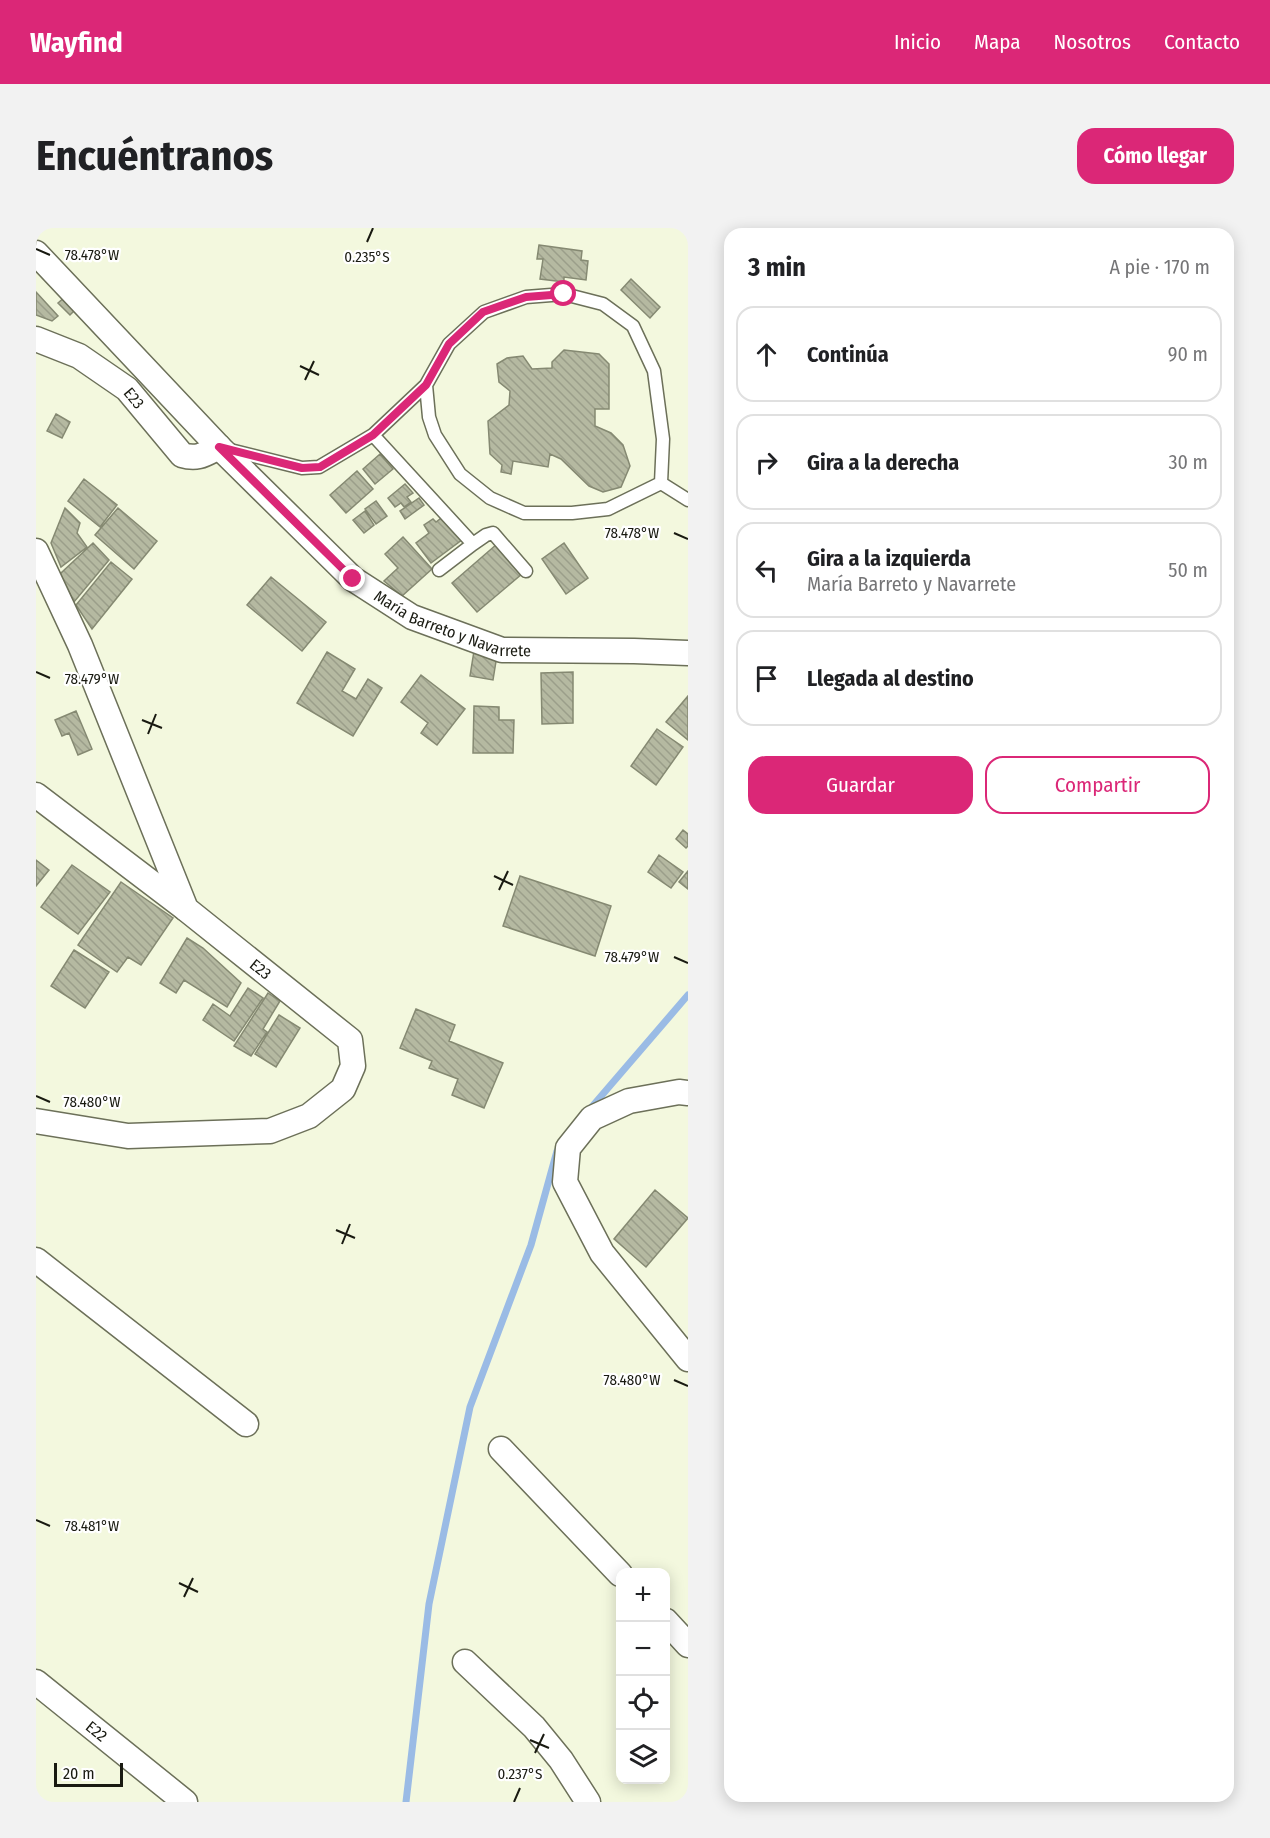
<!DOCTYPE html>
<html lang="es">
<meta charset="utf-8">
<style>
body{margin:0;font-family:"Fira Sans Condensed",sans-serif;background:#f2f2f2;color:#202124}
.controls{position:absolute;right:18px;bottom:18px;display:grid;overflow:hidden;border-radius:12px;box-shadow:0 3px 15px #0003}
.controls button{width:54px;height:54px;display:grid;place-items:center;padding:0;border:0;border-bottom:2px solid #e0e0e0;background:#fff;color:#202124;font:30px sans-serif}
.scale{position:absolute;left:18px;bottom:15px;width:69px;box-sizing:border-box;padding-left:6px;border:3px solid #191a11;border-top:0;font-size:16px;line-height:21px;white-space:nowrap;color:#191a11;-webkit-text-stroke:4px #fff;paint-order:stroke}
.stop{position:absolute;width:18px;height:18px;margin:-14px;border:4px solid #db2777;border-radius:50%;background:#fff}
.stop.end{background:#db2777;border-color:#fff;box-shadow:0 2px 6px #0008}
.list{margin:0;padding:0;list-style:none}
h2{display:flex;justify-content:space-between;align-items:center;height:78px;margin:0;padding:0 24px;font-size:26px}
h2 small{font-size:20px;font-weight:400;color:#757577}
.list li{display:grid;grid-template-columns:39px 1fr auto;gap:18px;align-items:center;box-sizing:border-box;height:96px;margin:0 12px 12px;padding:0 12px;border:2px solid #e0e0e0;border-radius:18px}
.list b{display:block;font-size:22px;white-space:nowrap}
.list p{margin:0;font-size:20px;white-space:nowrap;color:#757577}
.list em{font-size:20px;font-style:normal;color:#757577}
.actions{display:flex;gap:12px;padding:18px 24px}
.actions a{flex:1;padding:14px 0;border:2px solid #db2777;border-radius:18px;text-align:center;font-size:21px;color:#db2777}
.actions .main{background:#db2777;color:#fff}
.icon{flex:none;width:33px;height:33px;fill:none;stroke:currentColor;stroke-width:2;stroke-linecap:round;stroke-linejoin:round}
.map{position:relative;flex:none;width:652px;height:1574px;overflow:hidden;border-radius:18px}
header{display:flex;align-items:center;gap:36px;box-sizing:border-box;height:84px;padding:0 30px;background:#db2777;color:#fff}
header strong{font-size:28px}
nav{display:flex;gap:33px;margin-inline-start:auto;font-size:21px}
.intro{display:flex;align-items:center;justify-content:space-between;box-sizing:border-box;height:144px;padding:0 36px}
h1{margin:0;font-size:42px}
.button{padding:15px 27px;border-radius:18px;background:#db2777;color:#fff;font-size:21px;font-weight:700}
main{display:flex;gap:36px;padding:0 36px}
aside{flex:1;background:#fff;border-radius:18px;box-shadow:0 3px 15px #0003}
.map>svg:first-child{display:block}
</style>
<header>
<strong>Wayfind</strong>
<nav><a>Inicio</a><a>Mapa</a><a>Nosotros</a><a>Contacto</a></nav>
</header>
<div class="intro"><h1>Encuéntranos</h1><a class="button">Cómo llegar</a></div>
<main>
<div class="map">
<svg width="652" height="1574" viewBox="0 0 652 1574">
<defs>
<pattern id="building-back-hatch" width="6" height="6" patternUnits="userSpaceOnUse" patternTransform="scale(1.5)"><rect width="6" height="6" fill="#b5b9a1"/><path d="M-1 5l2 2M0 0l6 6M5-1l2 2" fill="none" stroke="#9b9e8a"/></pattern>
</defs>
<rect width="100%" height="100%" fill="#f3f8de"/>
<g fill="none" stroke-linecap="round" stroke-linejoin="round">
<path stroke="#9abbe5" stroke-width="7" d="M554 881 652 767
M370 1574 393 1376 434 1179 495 1017 521 923"/>
</g>
<path fill="url(#building-back-hatch)" stroke="#858972" stroke-width="1.5" d="M503 17 546 23 545 32 552 33 550 52 528 49V54L504 51 507 31H501Z
M595 51 624 79 614 90 585 62Z
M0 64 22 88 16 93 0 87Z
M30 68 41 80 34 87 22 75Z
M528 122 563 126 573 136V181H559V198L575 205 587 217 594 238 585 259 567 264 553 258 525 231 514 226 512 239 477 233 475 246 465 244 466 237 454 226 452 193 473 177 474 163 463 154 461 136 471 130 487 128 496 141 516 140V134Z
M20 186 34 194 26 210 11 203Z
M344 226 357 241 339 256 327 241Z
M321 243 337 261 310 285 294 267Z
M48 251 81 277 64 299 32 273Z
M369 256 377 265 371 269 375 274 368 279 365 275 359 279 352 270Z
M383 270 388 277 369 291 364 283Z
M340 273 351 288 340 296 329 281Z
M29 280 44 295 41 305 51 319 25 339 15 315Z
M82 280 121 313 98 341 59 307Z
M329 283 338 297 328 305 317 292Z
M409 287 427 311 395 335 380 315 393 305 388 297 397 291 400 294Z
M367 309 396 341 366 368 348 353 362 340 349 326Z
M57 315 73 332 38 374 24 346Z
M528 315 552 350 530 366 506 331Z
M461 316 486 346 441 384 416 355Z
M75 334 96 351 56 401 40 377Z
M235 349 290 394 266 423 211 377Z
M438 423 461 427 457 452 434 448Z
M291 424 319 441 306 463 320 471 332 451 346 460 317 508 261 475Z
M537 444V495L506 496 505 445Z
M385 447 429 481 401 517 385 505 392 495 365 474Z
M652 468V512L630 494Z
M438 478 463 479V492H478L477 525H437Z
M40 483 56 521 42 527 33 505 26 508 19 492Z
M621 501 647 519 620 557 595 538Z
M647 602 652 606V618L650 620 640 611Z
M623 627 647 644 635 660 612 644Z
M0 632 13 642 0 658Z
M36 637 74 664 42 706 5 679Z
M652 643V661L643 654Z
M484 648 575 678 559 728 467 698Z
M85 654 137 690 105 737 92 729 81 744 42 717Z
M151 710 167 720 205 755 191 779 148 752 140 765 124 755Z
M38 722 73 744 49 780 15 758Z
M212 760 227 770 198 813 167 792 177 776 194 788Z
M232 765 244 773 227 801 231 804 215 828 198 818Z
M380 781 419 797 413 813 467 835 448 880 416 867 422 851 393 840 396 833 364 820Z
M243 787 264 800 240 839 219 826Z
M619 962 652 990 610 1039 578 1011Z"/>
<g fill="none" stroke-linecap="round" stroke-linejoin="round">
<g stroke="#6c7059" stroke-width="15">
<path id="lane" d="M390 157 393 189 399 207 424 246 454 270 488 285H536L572 281 625 255
M337 207 437 316 403 342
M190 221 266 240 283 239 337 207 390 157 413 116 448 84 490 69 528 66 567 76 597 98 618 143 627 211 625 255 652 272
M437 316 450 307 457 305 490 343"/>
</g>
<g stroke="#6c7059" stroke-width="27">
<g id="street">
<path id="s1" d="M0 25 183 219 317 351 376 389 466 422 598 423 652 425"/>
<path id="s2" d="M0 111 43 128 91 161 146 227C162 232 169 226 183 219"/>
<path id="s3" d="M0 323 44 417 150 681 314 812 317 838 307 861 273 888 234 903 92 908 0 893"/>
<path d="M0 567 150 681"/>
<path d="M652 865 643 864 593 873 556 890 532 920 529 954 566 1025 652 1131"/>
<path d="M0 1032 210 1196"/>
<path d="M465 1221 584 1346"/>
<path d="M630 1393 652 1417"/>
<path d="M429 1434 498 1499 525 1532 552 1574"/>
<path id="s4" d="M0 1454 149 1574"/>
</g>
</g>
<use href="#lane" stroke="#fff" stroke-width="12"/>
<use href="#street" stroke="#fff" stroke-width="24"/>
</g>
<g fill="none" stroke-linecap="round" stroke-linejoin="round">
<path stroke="#db2777" stroke-width="8" d="M317 351 183 219 266 240 284 239 337 207 390 157 413 116 447 84 490 69 528 66"/>
</g>
<path fill="none" stroke="#191a11" stroke-width="2" d="M331 14 337 0M0 21 14 27M264 138 283 147M269 152 278 133M638 305 652 311M0 444 14 450M106 492 126 500M112 506 120 486M458 648 477 657M463 662 472 643M638 729 652 735M0 868 14 874M300 1002 319 1010M306 1016 314 996M638 1152 652 1158M0 1292 14 1298M143 1355 162 1364M148 1369 157 1350M494 1512 513 1520M499 1525 508 1506M478 1574 484 1560"/>
<g text-anchor="middle" dominant-baseline="central" stroke-width="4.5" stroke-linejoin="round" paint-order="stroke">
<g font-size="16" fill="#191a11" stroke="#fff">
<text stroke="none"><textPath href="#s2" startOffset="116">E23</textPath></text>
<text stroke="none"><textPath href="#s1" startOffset="566">María Barreto y Navarrete</textPath></text>
<text stroke="none"><textPath href="#s3" startOffset="484">E23</textPath></text>
<text stroke="none"><textPath href="#s4" startOffset="78">E22</textPath></text>
</g>
</g>
<g font-size="15" text-anchor="middle" fill="#191a11" stroke="#fff" stroke-width="4.5" stroke-linejoin="round" paint-order="stroke">
<text x="56" y="32">78.478°W</text>
<text x="331" y="34">0.235°S</text>
<text x="596" y="310">78.478°W</text>
<text x="56" y="456">78.479°W</text>
<text x="596" y="734">78.479°W</text>
<text x="56" y="879">78.480°W</text>
<text x="596" y="1157">78.480°W</text>
<text x="56" y="1303">78.481°W</text>
<text x="484" y="1551">0.237°S</text>
</g>
</svg>
<div class="controls">
<button>+</button>
<button>−</button>
<button><svg class="icon" aria-label="locate" viewBox="0 0 24 24"><circle cx="12" cy="12" r="6"/><path d="M12 2v4M12 18v4M2 12h4M18 12h4"/></svg></button>
<button><svg class="icon" aria-label="layers" viewBox="0 0 24 24"><path d="M12 4l9 5-9 5-9-5zM3 14l9 5 9-5"/></svg></button>
</div>
<div class="scale">20 m</div>
<div class="stop" style="left:528px;top:66px"></div>
<div class="stop end" style="left:317px;top:351px"></div>
</div>
<aside>
<h2>3 min<small>A pie · 170 m</small></h2>
<ul class="list">
<li><svg class="icon" aria-label="ahead" viewBox="0 0 24 24"><path d="M12 20V5M6 11l6-6 6 6"/></svg><div><b>Continúa</b></div><em>90 m</em></li>
<li><svg class="icon" aria-label="right" viewBox="0 0 24 24"><path d="M7 20v-9h11M14 6l5 5-5 5"/></svg><div><b>Gira a la derecha</b></div><em>30 m</em></li>
<li><svg class="icon" aria-label="left" viewBox="0 0 24 24"><path d="M17 20v-9H6M10 6l-5 5 5 5"/></svg><div><b>Gira a la izquierda</b><p>María Barreto y Navarrete</p></div><em>50 m</em></li>
<li><svg class="icon" aria-label="arrive" viewBox="0 0 24 24"><path d="M6 21V4h12l-3 4 3 4H6"/></svg><div><b>Llegada al destino</b></div></li>
</ul>
<div class="actions"><a class="main">Guardar</a><a>Compartir</a></div>
</aside>
</main>
